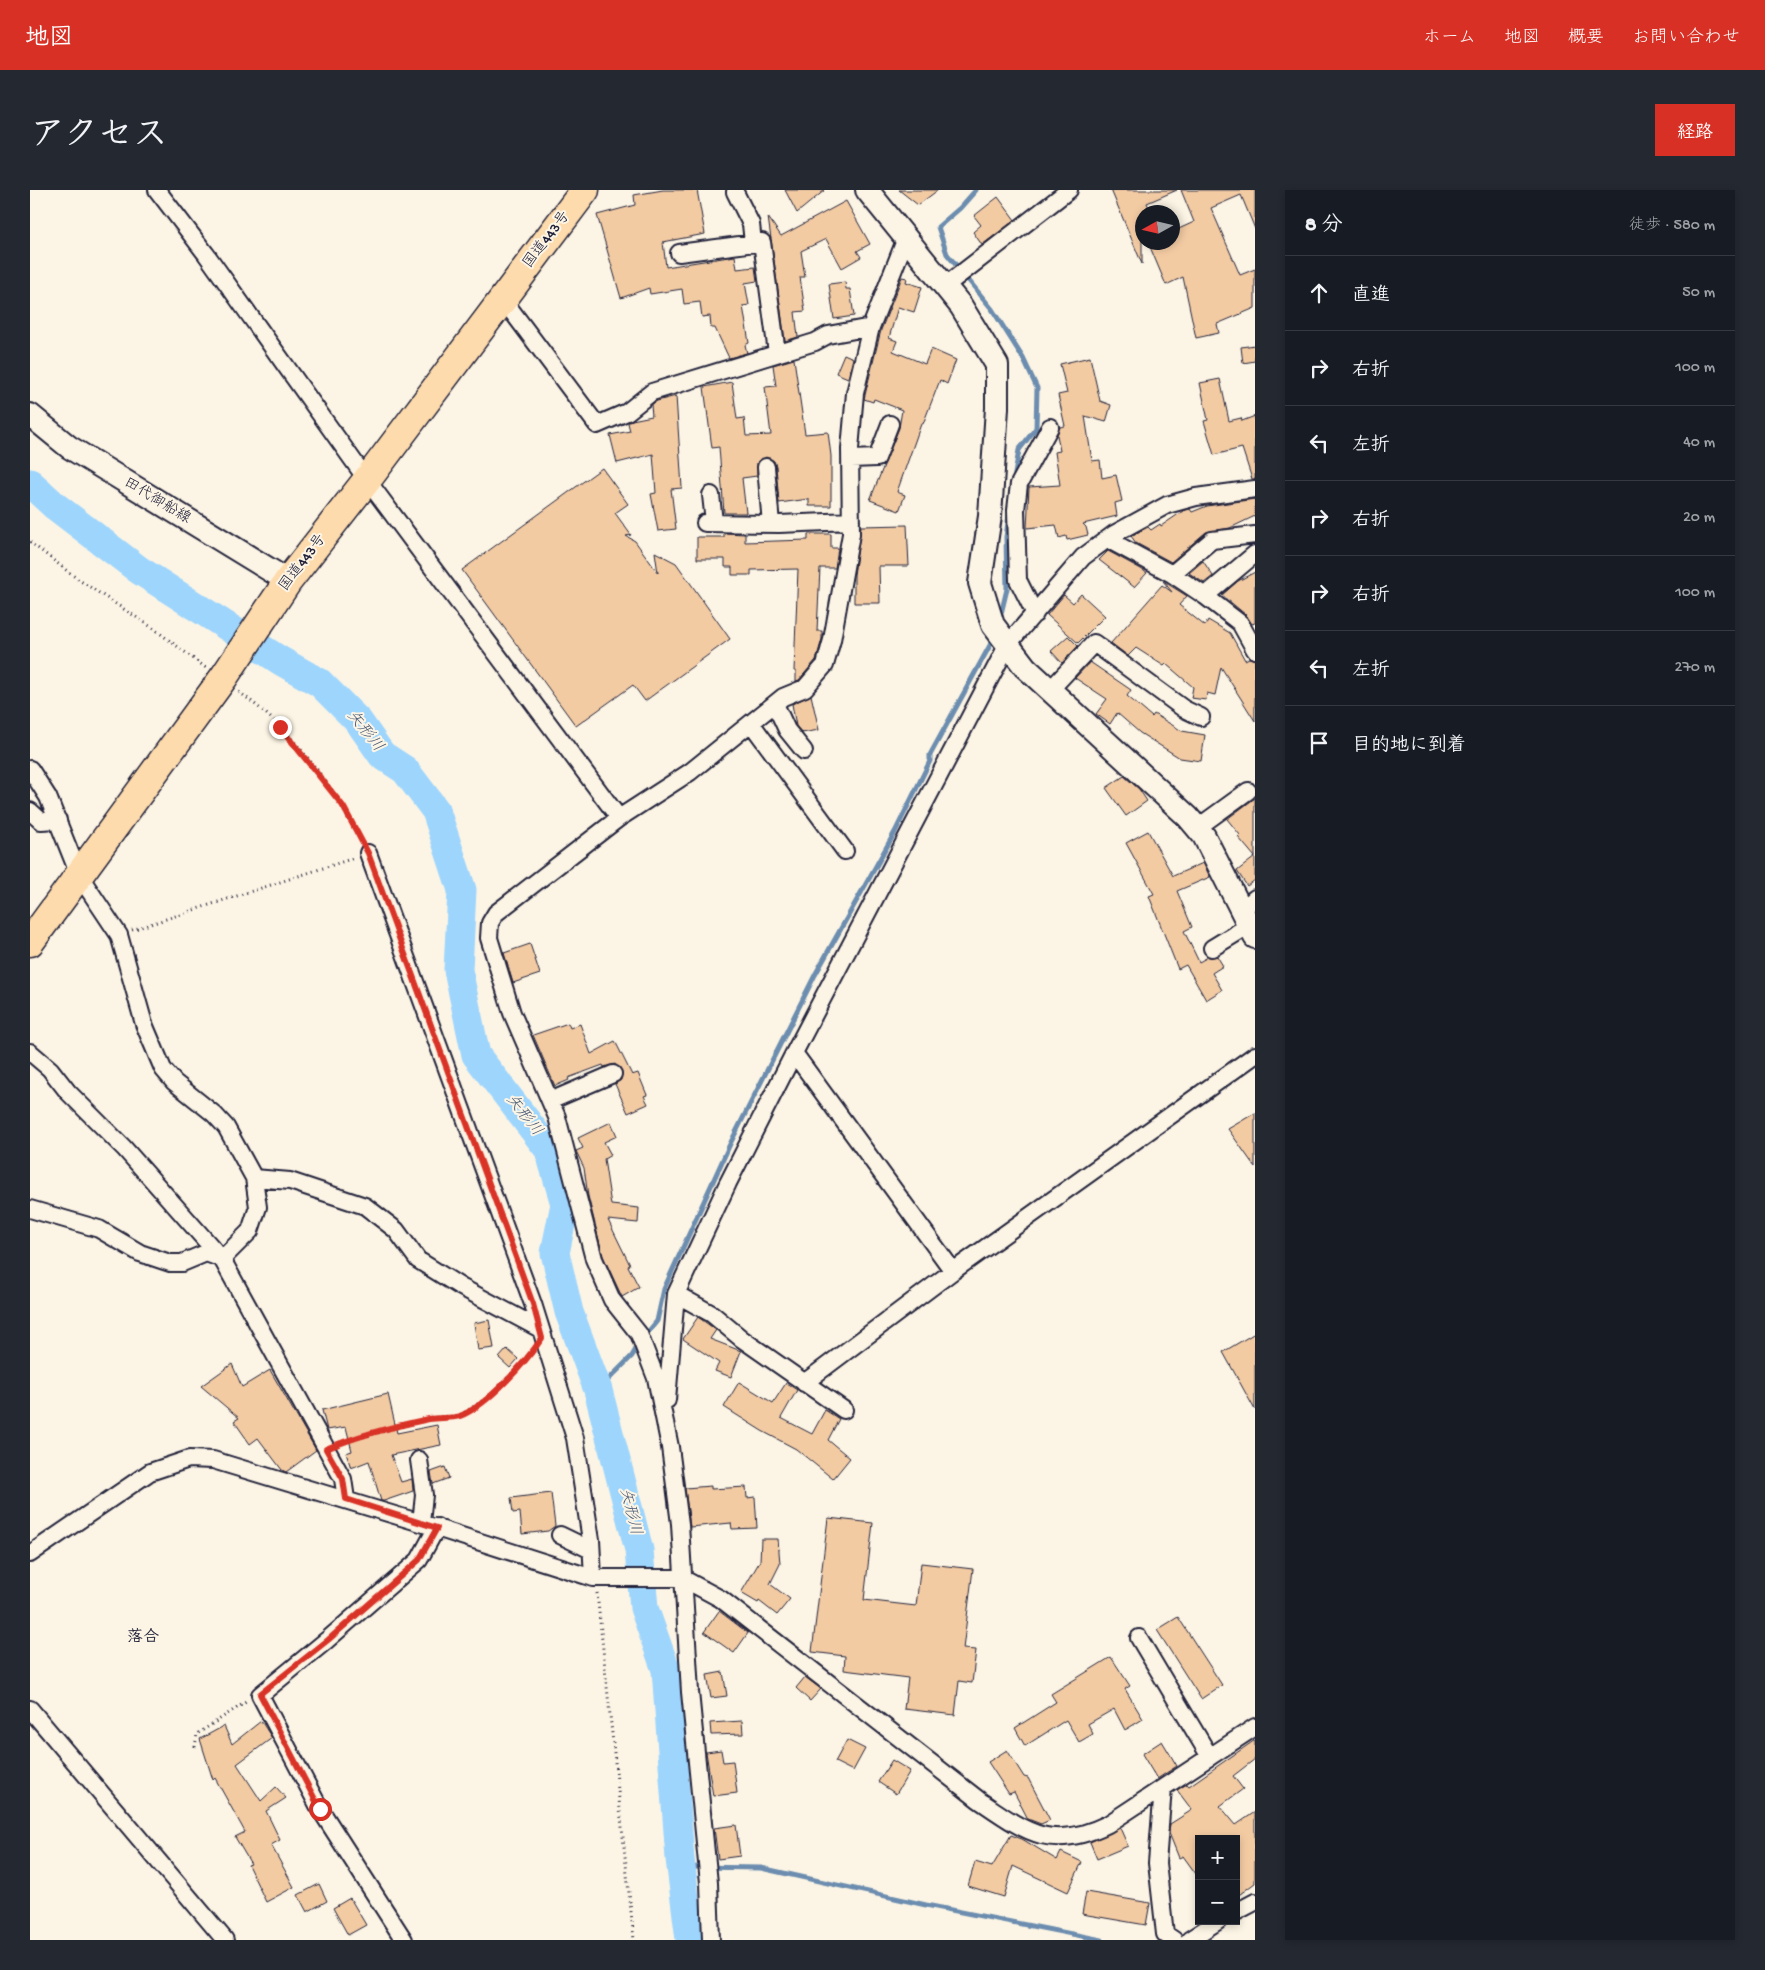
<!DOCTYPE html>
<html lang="ja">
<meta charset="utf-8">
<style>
body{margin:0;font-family:"Gochi Hand","Klee One",sans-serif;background:#242831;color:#f1f3f6}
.controls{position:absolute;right:15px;bottom:15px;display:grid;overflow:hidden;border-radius:0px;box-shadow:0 2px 8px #0003}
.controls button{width:45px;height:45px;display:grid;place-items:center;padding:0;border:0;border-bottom:1px solid #363941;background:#171b24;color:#f1f3f6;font:25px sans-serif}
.compass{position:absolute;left:1105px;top:15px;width:45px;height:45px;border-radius:50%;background:#171b24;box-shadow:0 2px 8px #0003;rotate:262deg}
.stop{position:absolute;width:15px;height:15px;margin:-11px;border:4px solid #d93025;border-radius:50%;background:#fff}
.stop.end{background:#d93025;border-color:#fff;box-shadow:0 1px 5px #0008}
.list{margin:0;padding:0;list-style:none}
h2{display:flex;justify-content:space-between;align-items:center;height:65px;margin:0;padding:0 20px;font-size:21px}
h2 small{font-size:16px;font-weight:400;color:#9ea1a6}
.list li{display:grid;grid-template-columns:32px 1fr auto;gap:15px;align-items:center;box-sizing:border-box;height:75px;padding:0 20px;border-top:1px solid #363941}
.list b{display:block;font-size:19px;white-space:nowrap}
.list em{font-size:16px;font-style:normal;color:#9ea1a6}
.icon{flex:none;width:28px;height:28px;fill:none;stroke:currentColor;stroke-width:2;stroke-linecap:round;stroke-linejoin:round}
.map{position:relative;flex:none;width:1225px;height:1750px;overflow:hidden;border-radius:0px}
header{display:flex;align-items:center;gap:30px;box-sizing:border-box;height:70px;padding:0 25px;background:#d93025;color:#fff}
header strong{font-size:24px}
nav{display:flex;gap:28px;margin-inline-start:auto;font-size:18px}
.intro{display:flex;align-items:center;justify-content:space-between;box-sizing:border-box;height:120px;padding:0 30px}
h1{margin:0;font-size:35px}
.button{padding:12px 22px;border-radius:0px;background:#d93025;color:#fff;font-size:18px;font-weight:700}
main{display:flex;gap:30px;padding:0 30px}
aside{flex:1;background:#171b24;border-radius:0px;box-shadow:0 2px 8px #0003}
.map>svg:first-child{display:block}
</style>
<header>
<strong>地図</strong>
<nav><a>ホーム</a><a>地図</a><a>概要</a><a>お問い合わせ</a></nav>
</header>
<div class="intro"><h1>アクセス</h1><a class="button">経路</a></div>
<main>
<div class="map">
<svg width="1225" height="1750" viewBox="0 0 1225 1750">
<rect width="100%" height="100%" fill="#fcf5e5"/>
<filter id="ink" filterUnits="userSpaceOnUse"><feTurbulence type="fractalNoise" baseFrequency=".02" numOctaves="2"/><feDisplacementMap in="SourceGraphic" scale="10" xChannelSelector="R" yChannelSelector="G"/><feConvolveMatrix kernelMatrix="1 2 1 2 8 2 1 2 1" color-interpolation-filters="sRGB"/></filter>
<g filter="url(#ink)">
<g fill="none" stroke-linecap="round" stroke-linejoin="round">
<path stroke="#6c8daf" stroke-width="5" d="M946 0 930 18 908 37 917 64 962 119 993 168 1007 198 1006 238 989 260 984 290
M970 428 977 399 976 347 979 325
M614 1147 627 1131 634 1099 700 954 785 785 865 642 900 571V565L964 448
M568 1200 602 1166 609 1154
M650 1669 664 1677 731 1678 896 1715 1072 1750
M1191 1736 1202 1731"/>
<path stroke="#9ed5fd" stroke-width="29" d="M0 293 25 316 109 380 251 471 290 493 329 532 352 565 375 580 406 621 432 700 428 780 446 865 519 960 535 1014 525 1063 539 1122 568 1200 609 1360 614 1418 636 1480 650 1669 660 1750"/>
</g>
<path fill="#f3cba3" stroke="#22223b" d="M633 0H667L675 44 633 52 636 77 705 66 707 79 725 77 727 91 715 93 719 115 713 116 719 153 715 155 717 163 699 168 685 138H681L680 126 672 127 670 112 654 114 652 99 620 104 619 98 591 108 567 25 605 15 604 5Z
M755 0H795L767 23Z
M869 0H908L888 15Z
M1081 0H1147L1117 13 1121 22H1112V74Z
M1151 0H1225V39L1211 5 1181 18 1210 85 1225 79V118L1187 134 1189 143 1166 148 1153 87 1136 95 1118 52H1142V42L1164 32Z
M968 7 985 30 952 55 943 42 951 35 944 26Z
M816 11 840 54 827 61 831 67 812 78 796 49 771 61 775 87H770L775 121 765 122 768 147 755 151 738 27 751 46Z
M872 87 877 88 876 92 892 97 884 122 868 117 859 148 867 151 863 161 895 174 901 159 926 170 917 194 910 190 893 234H891L867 302 875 305 869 321 840 310 869 238 872 220 844 209 843 212 834 209 851 140Z
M815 92 816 99H820L824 126 804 129 799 94Z
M1225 155V171L1213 173 1211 157Z
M814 164 823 168 818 188 806 183Z
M1060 167 1070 211 1081 215 1076 232 1055 226 1062 271 1070 270 1072 288 1086 285 1092 311 1085 313 1087 326 1053 334 1056 337 1058 345 1037 350 1036 346 1029 348 1026 335 997 338 999 297 1030 295 1025 262 1030 261 1027 245 1030 237 1035 236 1028 205 1037 203 1030 174Z
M764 169 775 244 798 242 801 266V316H779V309L749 313 746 276 744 271 736 267 727 273V286L712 288 716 323H694L689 257 682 258 674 197 702 192 707 229 714 228 716 246 741 245 735 197 746 196 743 175Z
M1190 189 1199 231 1211 228 1212 231 1225 226V289H1222L1212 258 1184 265 1174 231 1178 230 1170 193Z
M646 206 652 298 641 299 646 339 628 341 621 304 626 303 623 264 587 273 580 245 600 241 598 233 602 230 622 226 621 215 627 211Z
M572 278 598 314 585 323 601 345 596 346 605 351 628 383 625 362 646 373 700 449 615 511 603 495 546 536 432 380Z
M1225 309V326L1200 338 1176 342 1141 372 1106 353 1101 346 1118 337 1121 340 1130 334 1131 336 1153 321 1160 319 1162 322 1177 316Z
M877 335 879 376H849L850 413H824V385L831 336Z
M694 343 715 344V352L778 350V344H801V358H808L805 378H790L787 441H792V449L786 470 769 490 766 491V481H764L768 379 721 380V385H702V377H695V369H667V347H694Z
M1078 361 1111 379 1117 383 1104 397 1069 370Z
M1173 371 1183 386 1174 393 1159 383Z
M1225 382V433L1222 434 1216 425 1192 405 1208 391Z
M1133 391 1157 406 1149 415 1175 436 1178 430 1200 443 1215 470 1219 468 1225 470V531L1191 477 1185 505 1177 503 1176 510 1161 508 1163 497 1136 474 1134 476 1106 458 1098 466 1081 453 1132 395 1142 402Z
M1051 404 1075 426 1048 453 1017 425 1034 405 1043 413Z
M1038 446 1048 456 1032 473 1021 461Z
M1060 472 1101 500 1097 506 1122 527 1124 524 1152 541 1175 545 1171 571 1150 568 1110 543 1087 523 1080 534 1066 524 1077 509 1045 488Z
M781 505 789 540 772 543 766 536 762 514Z
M1094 586 1109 599 1117 611 1096 626 1076 598Z
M1225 608V690L1217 696 1207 681 1225 667 1208 647 1210 645 1197 629Z
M1118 641 1143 686 1173 673 1180 687 1147 701 1162 737 1154 741 1169 772 1178 767 1187 766 1193 776 1182 783 1192 800 1176 810 1156 775 1148 779 1119 706 1124 704 1096 653Z
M500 754 510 784 483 793 474 763Z
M538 833 540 838 550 834 561 864 585 851 602 885 608 883 617 905 614 906 618 914 598 923 585 894 591 890 592 881 585 874 574 877 573 875 538 888 539 890 525 896 503 845Z
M1225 923V977L1198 939Z
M581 932 587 946 574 952 581 965 574 969 581 1015 609 1018 608 1033 578 1030 600 1075 598 1076 609 1097 592 1107 573 1066 558 1006 554 978 546 961 553 958 548 948Z
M668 1127 686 1140 680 1149 711 1161 701 1187 685 1181 689 1173 653 1149Z
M459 1130 464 1158 448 1160 444 1133Z
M1225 1143V1220L1193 1162Z
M477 1159 488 1169 480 1178 469 1168Z
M202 1174 212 1197 240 1180 286 1260 256 1282 252 1280 228 1248 220 1254 204 1231 209 1228 171 1196Z
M709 1192 743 1213 756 1193 767 1200 751 1228 782 1244 795 1220 809 1229 798 1250 820 1268 803 1289 766 1259 732 1241 694 1217Z
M358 1204 367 1243 407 1235 411 1255 361 1265 371 1292 382 1289 383 1301 354 1311H351L339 1271 321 1278 316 1263 322 1261 316 1237 297 1240 292 1220Z
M415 1277 419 1288 403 1294 401 1282Z
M681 1296V1299L716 1297 717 1308 725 1307 727 1338 702 1339 701 1333 660 1337 655 1298Z
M521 1303 525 1336 518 1341 492 1344 490 1322 483 1323 481 1308Z
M798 1328 843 1333 834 1410 886 1416 891 1373 943 1379 933 1459 946 1460 942 1493 929 1491 925 1525 874 1519 878 1488 814 1480 815 1466 782 1462Z
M731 1349H748L750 1374 740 1394 760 1409 747 1425 729 1411 728 1413 711 1403 730 1371Z
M689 1421 718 1443 704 1463 674 1442Z
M1148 1427 1192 1495 1171 1509 1127 1440Z
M1081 1467 1100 1496 1095 1499 1113 1529 1095 1540 1084 1519 1058 1534 1063 1544 1049 1552 1036 1530 995 1556 985 1538 1026 1512 1021 1504Z
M693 1482 697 1506 681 1508 677 1485Z
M775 1487 791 1499 780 1511 766 1498Z
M231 1531 242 1548 207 1574 231 1611 246 1597 256 1608 236 1621 250 1650 241 1655 264 1697 236 1712 218 1675 221 1674 205 1647 215 1642 185 1588 183 1590 170 1549 194 1536 202 1554Z
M712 1531 713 1544 681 1545 680 1533Z
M817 1550 835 1559 823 1581 805 1572Z
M1225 1550V1569L1203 1586 1213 1599 1190 1616 1206 1635 1225 1622V1693L1206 1707V1649H1169V1688L1153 1666 1149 1668 1139 1643 1140 1634 1162 1620 1147 1600 1157 1594 1159 1596Z
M1132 1551 1147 1576 1127 1589 1112 1564Z
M691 1560 693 1572 703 1571 707 1603 683 1606 676 1562Z
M977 1560 994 1587 998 1588 1020 1630 1011 1634 998 1629 984 1602 979 1604 958 1572Z
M862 1570 880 1581 866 1604 848 1592Z
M706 1635 710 1666 688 1669 684 1638Z
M1090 1638 1098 1656 1067 1669 1060 1652Z
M981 1645 992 1649 1027 1670 1031 1662 1052 1672 1038 1702 983 1676 974 1707 938 1696 945 1672 962 1677Z
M289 1694 297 1711 277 1722 268 1705Z
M1056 1702 1120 1713 1116 1735 1052 1724Z
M320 1708 336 1735 318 1745 303 1718Z"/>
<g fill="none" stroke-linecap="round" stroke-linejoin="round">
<g stroke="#22223b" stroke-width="20">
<path id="street" d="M127 0 176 64 337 290 589 628
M705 2 721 34 723 53
M649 63 732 52 747 163
M915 96 1039 0
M472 108 567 235 597 222 622 202 785 152 798 145 841 137
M821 269 847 268 860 234
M736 277 741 334
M681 305 684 332
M675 333 749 334 821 331
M1077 349 1142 384 1182 350 1225 345
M1142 384 1175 406 1225 364
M1175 406 1210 433 1225 460
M1005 424 988 390 986 320 989 294 1020 237
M1020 500 1064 453 1154 519 1171 527
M745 514 757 540 774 561
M721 533 815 661
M0 579 18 607 49 685 89 745 114 834 133 879 144 892 184 924 196 937 224 988 228 1017 220 1041 192 1069
M0 621 11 631 28 630
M1167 638 1218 601
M338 663 503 1114 545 1248 561 1350 563 1388
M1211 721 1225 708
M1182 758 1218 736
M0 862 20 879 38 902 94 958 192 1069 313 1289 316 1309
M764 863 923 1081 1225 865
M520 911 583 884
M224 988 260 991 335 1016 366 1040 388 1070 431 1097 510 1139
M0 1019 69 1039 110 1063 140 1073H152L176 1063 192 1069
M646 1104 682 1124 712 1149 814 1220
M774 1193 923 1081
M637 1210 646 1104 698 993 764 863 978 454 1053 367 1084 344 1137 315 1166 307 1225 299
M389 1270 394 1305 391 1333
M530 1345 561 1360
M0 1364 120 1282 159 1269 183 1270 391 1333 563 1388H652L691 1409 949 1610C996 1642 1021 1662 1078 1634L1225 1537
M1109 1448 1180 1567
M0 1519 195 1750
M1133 1598 1127 1673 1135 1744 1144 1750
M1206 1722 1225 1712
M374 1750 290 1619 230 1505 297 1450 389 1370 407 1337
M681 1750 679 1693 660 1502 650 1334 640 1257 626 1188 609 1144 582 1110 564 1069 527 927 482 823 459 748 460 733 466 723 589 628 660 582 753 507 775 498 795 475 802 450 821 344 820 259 825 203 841 137 876 48
M1159 1750 1188 1731"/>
</g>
<g stroke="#22223b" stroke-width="26">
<path id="secondary" d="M837 0 931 116 967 175V218L960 326 950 393 963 435 995 477 1158 627 1174 646 1225 747
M0 225 39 257 258 391"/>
</g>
<g stroke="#22223b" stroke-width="31">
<path id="highway" d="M0 752 194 487 258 391 337 290 555 0"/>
</g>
<path stroke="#22223b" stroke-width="3" stroke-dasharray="1 4" stroke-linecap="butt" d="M0 352 49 390 123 438 176 478
M209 502C261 539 302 594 331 650
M102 740 324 668
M309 1253 401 1228 429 1226 462 1205 502 1163
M567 1403 604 1750
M165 1557 167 1544 216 1512"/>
<use href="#street" stroke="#fcf5e5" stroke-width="16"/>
<use href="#secondary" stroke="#fcf5e5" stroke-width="22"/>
<use href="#highway" stroke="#fedbac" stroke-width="28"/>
</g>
</g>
<g fill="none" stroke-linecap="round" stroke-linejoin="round" filter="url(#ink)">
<path stroke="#d93025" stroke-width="6" d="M250 537 313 616 338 663 503 1114 512 1148C496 1172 458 1215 430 1226 421 1229 409 1227 399 1229 365 1236 329 1245 296 1259L313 1289 316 1309 407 1338 389 1370 298 1450 230 1504 290 1619"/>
</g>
<g text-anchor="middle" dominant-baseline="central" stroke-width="4" stroke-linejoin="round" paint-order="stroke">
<g font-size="15" fill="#22223b" stroke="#fcf5e5">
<text transform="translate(517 50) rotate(-53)">国道443号</text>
<text transform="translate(127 311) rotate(31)">田代御船線</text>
<text transform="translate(273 373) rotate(-53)">国道443号</text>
</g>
<g font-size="16" font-style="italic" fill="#475875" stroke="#fcf5e5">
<text transform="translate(334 542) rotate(51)">矢形川</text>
<text transform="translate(493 926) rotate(52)">矢形川</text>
<text transform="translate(599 1322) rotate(76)">矢形川</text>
</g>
<g font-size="16" font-weight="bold" fill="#22223b" stroke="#fcf5e5">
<text x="113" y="1448">落合</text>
</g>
</g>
</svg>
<div class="controls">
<button>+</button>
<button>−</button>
</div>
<svg class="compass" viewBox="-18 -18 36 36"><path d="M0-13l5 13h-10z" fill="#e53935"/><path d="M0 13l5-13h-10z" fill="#9ea1a6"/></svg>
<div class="stop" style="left:290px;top:1619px"></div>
<div class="stop end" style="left:250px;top:537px"></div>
</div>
<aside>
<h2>8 分<small>徒歩 · 580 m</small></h2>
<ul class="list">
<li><svg class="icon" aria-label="ahead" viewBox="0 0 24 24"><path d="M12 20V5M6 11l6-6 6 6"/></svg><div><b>直進</b></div><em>50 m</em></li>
<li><svg class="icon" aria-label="right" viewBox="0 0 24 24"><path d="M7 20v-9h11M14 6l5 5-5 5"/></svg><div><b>右折</b></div><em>100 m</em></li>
<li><svg class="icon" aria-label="left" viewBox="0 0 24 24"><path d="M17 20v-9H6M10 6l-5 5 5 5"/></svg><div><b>左折</b></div><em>40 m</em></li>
<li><svg class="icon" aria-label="right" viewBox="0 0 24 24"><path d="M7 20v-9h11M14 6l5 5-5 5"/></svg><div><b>右折</b></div><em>20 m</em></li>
<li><svg class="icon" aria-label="right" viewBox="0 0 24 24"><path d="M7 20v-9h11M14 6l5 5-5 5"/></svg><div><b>右折</b></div><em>100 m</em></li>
<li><svg class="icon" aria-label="left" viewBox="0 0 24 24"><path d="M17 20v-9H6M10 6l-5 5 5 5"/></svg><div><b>左折</b></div><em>270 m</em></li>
<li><svg class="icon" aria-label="arrive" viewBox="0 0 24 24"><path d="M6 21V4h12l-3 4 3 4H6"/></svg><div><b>目的地に到着</b></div></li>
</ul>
</aside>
</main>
